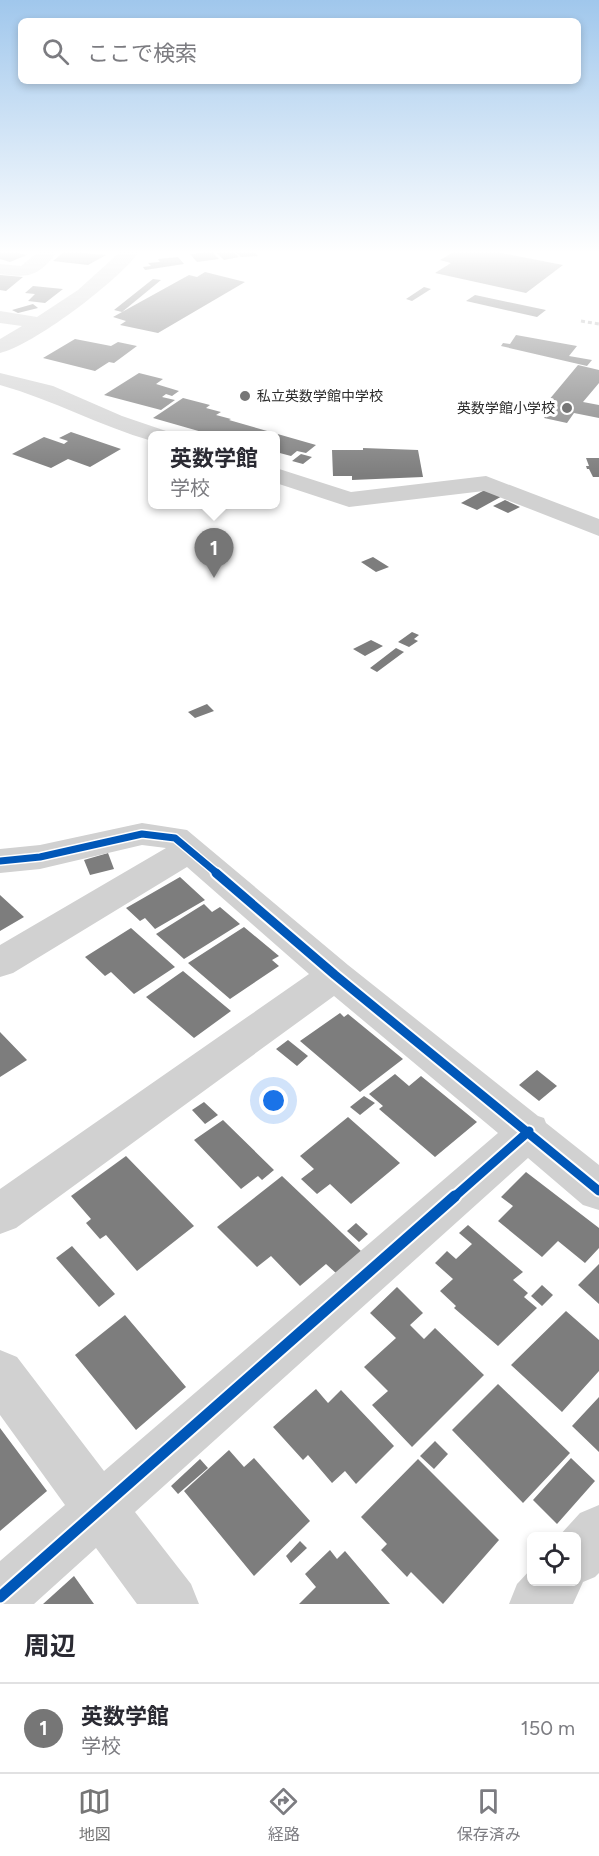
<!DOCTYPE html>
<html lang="ja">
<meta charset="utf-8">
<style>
body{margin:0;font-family:Figtree,"Noto Sans JP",sans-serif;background:#f7f7f7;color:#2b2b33}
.controls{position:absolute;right:18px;bottom:18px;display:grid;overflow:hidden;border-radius:9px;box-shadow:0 3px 9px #0003}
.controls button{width:54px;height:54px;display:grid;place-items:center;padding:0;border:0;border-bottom:2px solid #e1e1e2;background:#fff;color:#2b2b33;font:30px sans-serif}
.you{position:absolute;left:274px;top:1101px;width:21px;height:21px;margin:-15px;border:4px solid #fff;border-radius:50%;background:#1a73e8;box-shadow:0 0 0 9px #1a73e833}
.badge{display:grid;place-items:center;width:39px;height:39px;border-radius:50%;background:#767676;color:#fff;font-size:20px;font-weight:700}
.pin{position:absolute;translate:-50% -50px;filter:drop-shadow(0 2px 3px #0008)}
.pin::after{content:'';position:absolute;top:32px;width:21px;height:18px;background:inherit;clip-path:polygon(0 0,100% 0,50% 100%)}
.popup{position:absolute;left:148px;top:431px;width:132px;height:78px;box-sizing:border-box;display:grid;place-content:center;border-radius:9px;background:#fff;filter:drop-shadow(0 2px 4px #0005);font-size:20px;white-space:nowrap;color:#7c7c81}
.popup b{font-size:22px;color:#2b2b33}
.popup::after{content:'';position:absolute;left:50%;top:100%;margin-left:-12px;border:12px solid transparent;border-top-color:#fff}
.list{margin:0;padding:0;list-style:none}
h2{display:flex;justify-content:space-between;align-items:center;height:78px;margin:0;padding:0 24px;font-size:26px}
h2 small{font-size:20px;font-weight:400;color:#7c7c81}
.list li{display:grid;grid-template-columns:39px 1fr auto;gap:18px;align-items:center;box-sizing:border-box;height:90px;padding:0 24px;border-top:2px solid #e1e1e2}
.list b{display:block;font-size:22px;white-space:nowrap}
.list p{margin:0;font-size:20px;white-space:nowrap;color:#7c7c81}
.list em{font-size:20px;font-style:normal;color:#7c7c81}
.icon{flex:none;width:33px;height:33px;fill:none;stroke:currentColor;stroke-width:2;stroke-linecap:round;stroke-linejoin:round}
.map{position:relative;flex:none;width:599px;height:1604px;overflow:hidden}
.search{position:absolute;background:#fff;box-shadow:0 3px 9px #0003;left:18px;right:18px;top:18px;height:66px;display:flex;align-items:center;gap:15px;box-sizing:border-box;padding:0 21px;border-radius:9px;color:#7c7c81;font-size:22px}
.sheet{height:168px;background:#fff}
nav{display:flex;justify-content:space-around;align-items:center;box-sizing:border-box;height:84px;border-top:2px solid #e1e1e2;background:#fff;font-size:16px;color:#7c7c81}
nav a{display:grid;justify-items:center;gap:3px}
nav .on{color:#767676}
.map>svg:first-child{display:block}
</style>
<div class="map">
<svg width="599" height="1604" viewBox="0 0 599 1604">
<rect width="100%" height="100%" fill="#fff"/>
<path fill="#7d7d7d" d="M0 252H14L27 255 10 262 0 259Z
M64 252H73L106 255 88 265 53 261Z
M208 252H212L219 259 197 262 190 254Z
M234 252 239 257 224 260 217 253Z
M236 252H254L258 256 241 257Z
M454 252H497L563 265 526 293 435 273 451 263 440 260Z
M178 257 184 264 145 270 143 267 151 266 148 263 160 262 158 259Z
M205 272 245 282 158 333 120 325 126 321 113 317 189 275 197 277Z
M0 275 23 277 6 291 0 290Z
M153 279 161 280 122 312 114 310Z
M33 286 63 289 45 303 28 301 35 294 25 293Z
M424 287 431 289 412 301 406 299Z
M475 295 546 310 537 317 466 301Z
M33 304 38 308 18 313 12 310Z
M516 335 577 346 569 356 592 360 587 366 501 346 503 343 510 344Z
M75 339 111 346 118 342 137 346 114 363 109 362 95 371 43 358Z
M578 365 599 370V383L583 402 599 405V418L574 413 567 423 544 418 551 409 543 407Z
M139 373 163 379 156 384 179 391 172 396 166 394 162 397 175 400 161 410 104 395Z
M332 392 337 395 312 403 308 400Z
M183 398 210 405 206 408 221 412 216 415 231 419 229 420 316 445 306 453 297 451 291 456 276 452V436H216L153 418Z
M71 432 121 449 90 467 68 459 51 468 12 454 44 437 64 444 68 441 59 438Z
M363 448 418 450 423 477 352 480V476H333L332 450H363Z
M301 454 312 457 303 464 292 461Z
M586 458H599V477H593L589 469H587L586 466H589Z
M490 487 506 494 477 510 461 503Z
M505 500 520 507 508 513 493 506Z
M373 557 389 567 376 572 361 562Z
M412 632 419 635 414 639 418 641 409 647 398 642Z
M371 640 383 646 365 656 353 649Z
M396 648 404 652 377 672 370 668Z
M207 704 214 711 195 718 188 712Z
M108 853 114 869 90 875 84 860Z
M180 877 205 900 155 929 145 918 140 921 126 908Z
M0 895 24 917 0 931Z
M204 904 212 912 220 907 240 924 184 959 156 934Z
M244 927 279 956 272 960 279 966 230 999 188 963Z
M131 928 175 967 134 994 111 972 105 976 85 957Z
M183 971 231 1011 194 1038 146 997Z
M340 1013 344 1017 348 1014 403 1059 360 1092 300 1041Z
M0 1032 27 1060 0 1077Z
M288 1040 308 1056 297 1066 276 1049Z
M537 1070 557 1086 539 1101 519 1085Z
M395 1074 409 1086 421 1076 477 1122 435 1157 379 1109 383 1106 369 1094Z
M364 1096 375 1103 360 1115 350 1107Z
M204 1102 218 1115 205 1124 192 1110Z
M348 1117 400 1163 351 1204 330 1184 317 1194 301 1179 314 1169 300 1156Z
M223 1120 274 1170 262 1180 258 1176 241 1189 194 1140Z
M126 1156 194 1226 137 1271 106 1235 100 1239 86 1223 91 1219 71 1196Z
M526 1172 599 1228V1248L585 1263 558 1241 542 1257 498 1221 513 1206 501 1197Z
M282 1176 362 1252 337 1274 326 1264 300 1286 271 1256 257 1267 217 1227Z
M356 1223 368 1234 359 1242 347 1231Z
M468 1225 523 1272 513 1280 528 1293 524 1297 537 1308 498 1346 454 1308 456 1306 440 1291 453 1279 435 1263 447 1251 456 1259 472 1244 459 1233Z
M72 1246 115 1294 99 1307 56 1258Z
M599 1264V1304L578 1285Z
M542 1285 553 1295 542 1306 531 1296Z
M397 1287 423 1313 410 1325 424 1339 435 1328 484 1375 412 1447 372 1405 388 1391 364 1367 396 1338 370 1313Z
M566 1311 599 1340V1371L562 1412 511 1365Z
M125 1315 186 1387 136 1430 75 1355Z
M498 1384 570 1453 523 1503 452 1430Z
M316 1389 328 1403 341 1390 394 1446 356 1484 345 1471 332 1483 308 1455 303 1460 273 1427Z
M599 1397V1452L572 1426Z
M0 1428 47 1491 0 1531Z
M435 1441 448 1454 434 1469 420 1456Z
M229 1450 244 1467 254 1458 310 1521 254 1576 184 1491Z
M571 1458 595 1481 557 1524 533 1500Z
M200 1459 208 1468 178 1494 171 1486Z
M418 1459 499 1540 443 1604 411 1572 407 1577 381 1550 387 1544 361 1517Z
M300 1541 307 1548 291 1563 286 1556Z
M330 1550 337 1559 345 1551 390 1604H299L316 1587 305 1574Z
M74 1576 94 1604H43Z"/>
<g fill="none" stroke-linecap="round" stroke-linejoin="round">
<path fill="#d1d1d1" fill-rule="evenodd" d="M38 252H57C38 277 29 278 0 274V264L21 266Z
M120 252H139C118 281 34 345 0 353V339L22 326 0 323V311L37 317 78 290Z
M0 373 53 386 122 416 166 431 169 436H152V441C100 426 53 400 0 385Z
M276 468 351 492 486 476 599 519V536L484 491 349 507 276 483Z
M142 823 187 830 348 965 538 1116 544 1118 546 1123 599 1165V1210L583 1205 528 1158 135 1512 191 1584 199 1604H137L96 1548 34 1604H0V1561L65 1505 0 1415V1350L17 1357 104 1471 498 1133 334 996 16 1228 0 1234V1189L309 974 187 867 13 973 0 977V945L166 848 142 845 40 869 0 873V849L40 845Z
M599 1505V1573L595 1577 583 1582 573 1604H509L517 1584 532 1568V1582H576V1536H559L580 1513Z"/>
<path stroke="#b8b8b8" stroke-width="3" stroke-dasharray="4 3" stroke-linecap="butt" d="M581 321 599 324"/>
<g stroke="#fff" stroke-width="10">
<path id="cycleway-far2" d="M0 861 40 857 142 834 175 838 218 874"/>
</g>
<g stroke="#fff" stroke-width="13">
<path id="cycleway-far1" d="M216 873 335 975 599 1191
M453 1198 529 1131"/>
</g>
<g stroke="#fff" stroke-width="15">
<path id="cycleway" d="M0 1597 455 1196"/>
</g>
<use href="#cycleway-far2" stroke="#0057b8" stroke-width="7"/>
<use href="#cycleway-far1" stroke="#0057b8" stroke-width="9"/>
<use href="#cycleway" stroke="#0057b8" stroke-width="11"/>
</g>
<linearGradient id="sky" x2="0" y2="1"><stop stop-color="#a0c7ec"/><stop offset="0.53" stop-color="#fff"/><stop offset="1" stop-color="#fff" stop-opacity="0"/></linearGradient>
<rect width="599" height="476" fill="url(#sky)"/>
<g fill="#767676" stroke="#fff" stroke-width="2">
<circle cx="245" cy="396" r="6"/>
<circle cx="567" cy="408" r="6"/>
</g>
<g text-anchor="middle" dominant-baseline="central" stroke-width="6" stroke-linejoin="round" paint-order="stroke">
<g font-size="14" fill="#2c2c2c" stroke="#fff" text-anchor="start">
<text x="257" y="396">私立英数学館中学校</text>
<text x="555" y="408" text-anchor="end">英数学館小学校</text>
</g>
</g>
</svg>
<div class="controls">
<button><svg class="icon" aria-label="locate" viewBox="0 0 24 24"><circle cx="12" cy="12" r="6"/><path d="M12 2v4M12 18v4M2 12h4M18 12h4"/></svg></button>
</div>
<div class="you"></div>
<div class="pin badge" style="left:214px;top:578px">1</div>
<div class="popup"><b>英数学館</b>学校</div>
<div class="search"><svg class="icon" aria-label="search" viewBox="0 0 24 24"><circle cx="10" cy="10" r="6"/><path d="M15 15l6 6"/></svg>ここで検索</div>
</div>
<section class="sheet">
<h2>周辺<small></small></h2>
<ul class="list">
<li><span class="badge">1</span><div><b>英数学館</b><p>学校</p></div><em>150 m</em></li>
</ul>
</section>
<nav>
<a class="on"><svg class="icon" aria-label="map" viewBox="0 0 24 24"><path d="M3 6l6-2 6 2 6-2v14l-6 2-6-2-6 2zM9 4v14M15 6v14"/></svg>地図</a>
<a><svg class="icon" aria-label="directions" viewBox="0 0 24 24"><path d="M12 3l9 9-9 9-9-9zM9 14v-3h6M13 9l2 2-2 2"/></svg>経路</a>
<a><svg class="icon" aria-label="saved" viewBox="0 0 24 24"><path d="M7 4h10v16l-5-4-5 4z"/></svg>保存済み</a>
</nav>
